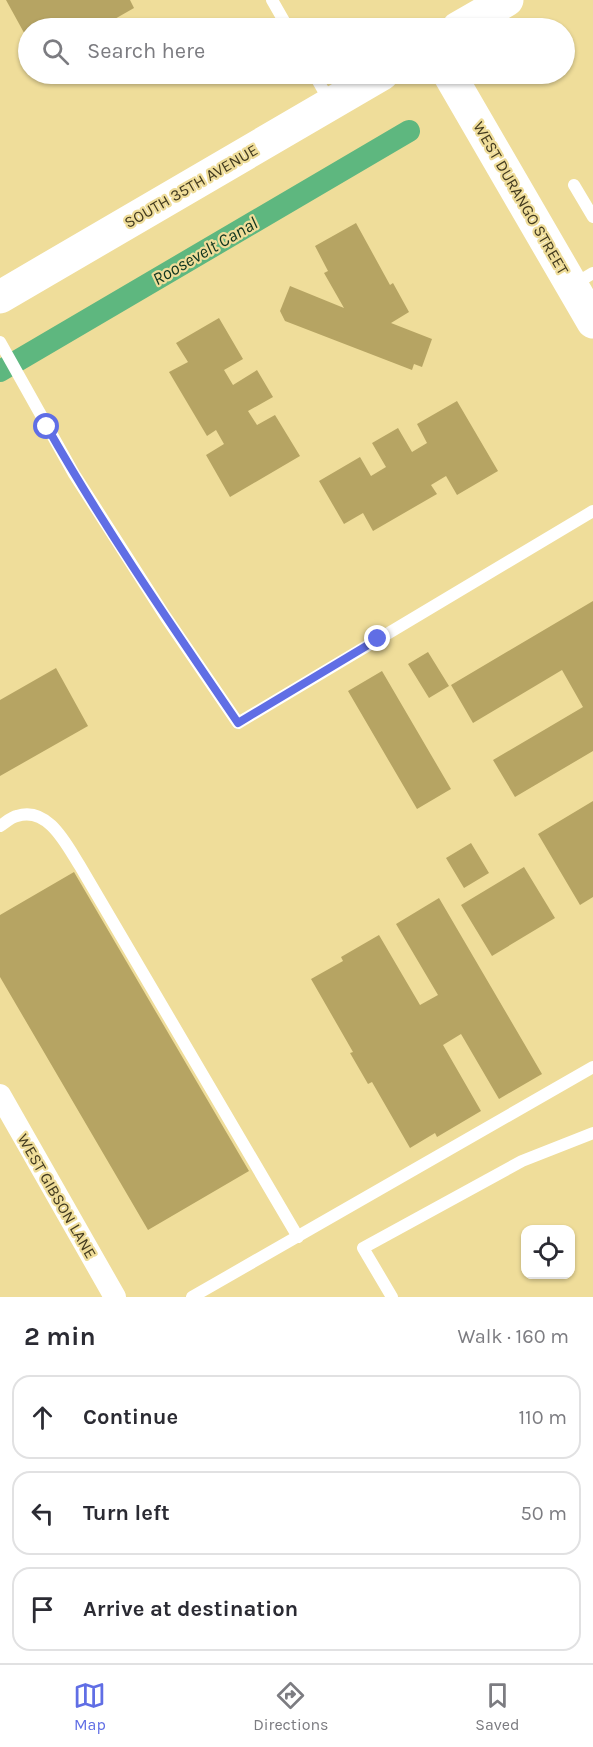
<!DOCTYPE html>
<meta charset="utf-8">
<style>
body{margin:0;font-family:Karla,sans-serif;background:#f2f2f3;color:#2b2b33}
.controls{position:absolute;right:18px;bottom:18px;display:grid;overflow:hidden;border-radius:12px;box-shadow:0 2px 4px #0004}
.controls button{width:54px;height:54px;display:grid;place-items:center;padding:0;border:0;border-bottom:2px solid #e1e1e2;background:#fff;color:#2b2b33;font:30px sans-serif}
.stop{position:absolute;width:18px;height:18px;margin:-14px;border:4px solid #606ee5;border-radius:50%;background:#fff}
.stop.end{background:#606ee5;border-color:#fff;box-shadow:0 2px 6px #0008}
.list{margin:0;padding:0;list-style:none}
h2{display:flex;justify-content:space-between;align-items:center;height:78px;margin:0;padding:0 24px;font-size:26px}
h2 small{font-size:20px;font-weight:400;color:#7c7c81}
.list li{display:grid;grid-template-columns:39px 1fr auto;gap:18px;align-items:center;box-sizing:border-box;height:84px;margin:0 12px 12px;padding:0 12px;border:2px solid #e1e1e2;border-radius:18px}
.list b{display:block;font-size:22px;white-space:nowrap}
.list em{font-size:20px;font-style:normal;color:#7c7c81}
.icon{flex:none;width:33px;height:33px;fill:none;stroke:currentColor;stroke-width:2;stroke-linecap:round;stroke-linejoin:round}
.map{position:relative;flex:none;width:593px;height:1297px;overflow:hidden}
.search{position:absolute;background:#fff;box-shadow:0 2px 4px #0004;left:18px;right:18px;top:18px;height:66px;display:flex;align-items:center;gap:15px;box-sizing:border-box;padding:0 21px;border-radius:33px;color:#7c7c81;font-size:22px}
.sheet{height:366px;background:#fff}
nav{display:flex;justify-content:space-around;align-items:center;box-sizing:border-box;height:84px;border-top:2px solid #e1e1e2;background:#fff;font-size:16px;color:#7c7c81}
nav a{display:grid;justify-items:center;gap:3px}
nav .on{color:#606ee5}
.map>svg:first-child{display:block}
</style>
<div class="map">
<svg width="593" height="1297" viewBox="0 0 593 1297">
<rect width="100%" height="100%" fill="#efdd9a"/>
<g fill="none" stroke-linecap="round" stroke-linejoin="round">
<path stroke="#5eb77f" stroke-width="22" d="M0 371 409 131"/>
</g>
<path fill="#b6a463" d="M6 0H130L134 8 99 28H28V40Z
M356 223 390 285 393 283 409 312 391 323 432 339 422 367 414 364 412 370 285 321 280 311 290 286 344 308 324 273 328 271 315 246Z
M219 318 243 359 224 370 233 385 257 370 273 397 248 411 257 425 275 415 300 456 230 497 206 455 224 444 216 430 207 436 169 372 188 362 176 343Z
M457 401 498 471 457 495 446 476 431 485 437 494 373 531 363 513 344 524 319 481 360 457 371 476 386 467 372 443 398 428 412 452 427 443 417 424Z
M593 601V751L515 797 493 760 583 707 562 670 473 723 451 685Z
M428 652 449 686 429 698 408 664Z
M56 668 88 726 0 776V700Z
M382 671 451 789 417 809 348 691Z
M593 801V897L580 905 538 834Z
M471 843 489 873 464 888 446 858Z
M524 867 555 918 492 956 461 905Z
M74 872 249 1171 148 1230 0 977V915Z
M439 898 542 1074 499 1099 461 1034 443 1045 481 1111 437 1137 435 1133 410 1148 372 1082 368 1084 350 1053 353 1052 311 979 343 961 341 957 379 935 420 1005 438 995 396 924Z"/>
<g fill="none" stroke-linecap="round" stroke-linejoin="round">
<path stroke="#fff" stroke-width="12" d="M272 0 288 28
M314 74 330 102
M574 185 593 217
M573 285 593 273
M0 342 74 474 165 616 238 723 593 511
M0 826C5 823 11 817 17 816 48 806 66 844 80 866L298 1237
M192 1297 593 1067
M392 1297 363 1248 522 1161 593 1133"/>
<path stroke="#fff" stroke-width="22" d="M0 1095 115 1297"/>
<path stroke="#fff" stroke-width="33" d="M458 28 507 0
M449 74 593 322
M0 297 382 74"/>
</g>
<g fill="none" stroke-linecap="round" stroke-linejoin="round">
<path stroke="#606ee5" stroke-width="8" d="M47 427C105 529 172 626 238 723L378 639"/>
</g>
<g text-anchor="middle" dominant-baseline="central" stroke-width="4.5" stroke-linejoin="round" paint-order="stroke">
<g font-size="16" fill="#423a1f" stroke="#efdd9a">
<text transform="translate(191 186) rotate(-30)">SOUTH 35TH AVENUE</text>
<text transform="translate(521 198) rotate(60)">WEST DURANGO STREET</text>
<text transform="translate(57 1196) rotate(60)">WEST GIBSON LANE</text>
</g>
<g font-size="18" font-style="italic" fill="#0e341e" stroke="#efdd9a">
<text transform="translate(205 251) rotate(-30)">Roosevelt Canal</text>
</g>
</g>
</svg>
<div class="controls">
<button><svg class="icon" aria-label="locate" viewBox="0 0 24 24"><circle cx="12" cy="12" r="6"/><path d="M12 2v4M12 18v4M2 12h4M18 12h4"/></svg></button>
</div>
<div class="stop" style="left:47px;top:427px"></div>
<div class="stop end" style="left:378px;top:639px"></div>
<div class="search"><svg class="icon" aria-label="search" viewBox="0 0 24 24"><circle cx="10" cy="10" r="6"/><path d="M15 15l6 6"/></svg>Search here</div>
</div>
<section class="sheet">
<h2>2 min<small>Walk · 160 m</small></h2>
<ul class="list">
<li><svg class="icon" aria-label="ahead" viewBox="0 0 24 24"><path d="M12 20V5M6 11l6-6 6 6"/></svg><div><b>Continue</b></div><em>110 m</em></li>
<li><svg class="icon" aria-label="left" viewBox="0 0 24 24"><path d="M17 20v-9H6M10 6l-5 5 5 5"/></svg><div><b>Turn left</b></div><em>50 m</em></li>
<li><svg class="icon" aria-label="arrive" viewBox="0 0 24 24"><path d="M6 21V4h12l-3 4 3 4H6"/></svg><div><b>Arrive at destination</b></div></li>
</ul>
</section>
<nav>
<a class="on"><svg class="icon" aria-label="map" viewBox="0 0 24 24"><path d="M3 6l6-2 6 2 6-2v14l-6 2-6-2-6 2zM9 4v14M15 6v14"/></svg>Map</a>
<a><svg class="icon" aria-label="directions" viewBox="0 0 24 24"><path d="M12 3l9 9-9 9-9-9zM9 14v-3h6M13 9l2 2-2 2"/></svg>Directions</a>
<a><svg class="icon" aria-label="saved" viewBox="0 0 24 24"><path d="M7 4h10v16l-5-4-5 4z"/></svg>Saved</a>
</nav>
